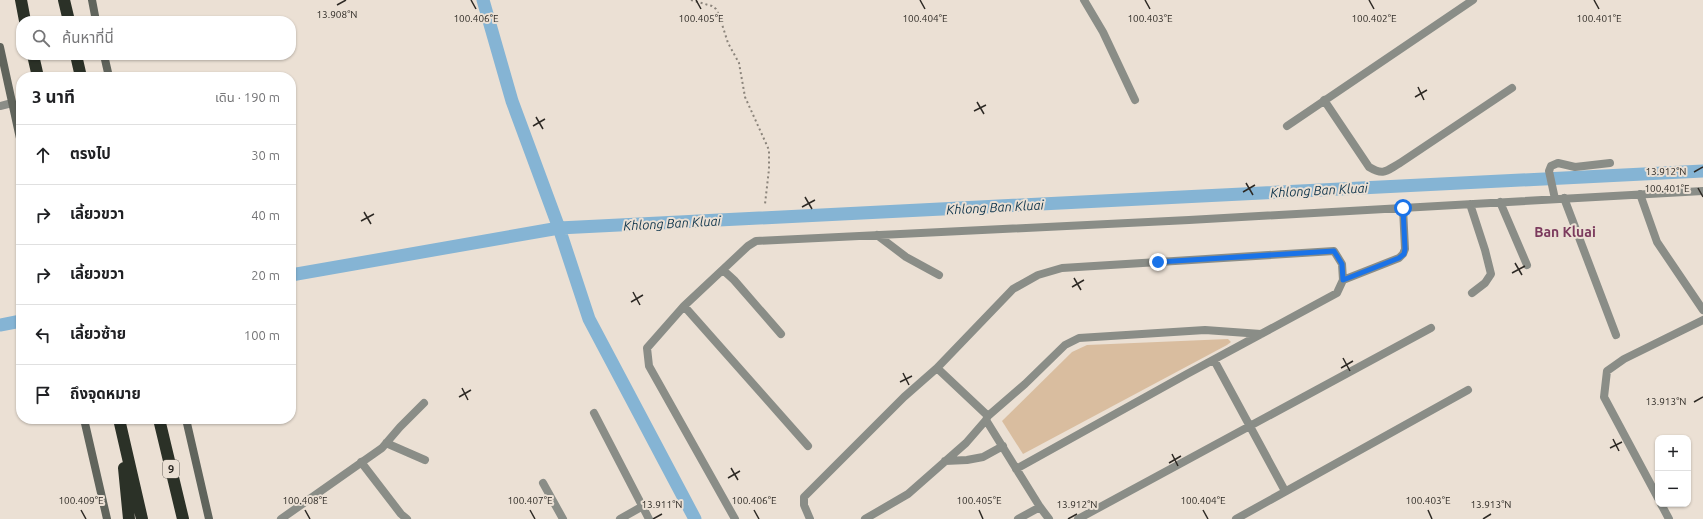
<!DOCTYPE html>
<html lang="th">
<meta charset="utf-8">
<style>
body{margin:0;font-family:Ubuntu,"Noto Sans Thai",sans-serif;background:#f6f6f6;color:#202124}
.controls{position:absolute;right:12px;bottom:12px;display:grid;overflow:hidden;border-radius:8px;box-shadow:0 1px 3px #0004}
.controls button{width:36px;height:36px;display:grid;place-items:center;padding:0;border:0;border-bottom:1px solid #e0e0e0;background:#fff;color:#202124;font:20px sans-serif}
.stop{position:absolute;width:12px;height:12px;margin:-9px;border:3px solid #1a73e8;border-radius:50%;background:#fff}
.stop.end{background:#1a73e8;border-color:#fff;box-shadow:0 1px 4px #0008}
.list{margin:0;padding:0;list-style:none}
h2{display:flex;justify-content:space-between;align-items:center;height:52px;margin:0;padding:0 16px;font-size:17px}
h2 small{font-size:13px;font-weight:400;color:#757577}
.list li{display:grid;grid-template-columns:26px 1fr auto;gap:12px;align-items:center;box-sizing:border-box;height:60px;padding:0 16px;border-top:1px solid #e0e0e0}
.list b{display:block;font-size:15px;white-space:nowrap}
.list em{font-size:13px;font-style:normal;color:#757577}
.icon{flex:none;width:22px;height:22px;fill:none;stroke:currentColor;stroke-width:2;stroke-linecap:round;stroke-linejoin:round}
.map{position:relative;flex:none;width:1703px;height:519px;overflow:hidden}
.search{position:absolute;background:#fff;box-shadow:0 1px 3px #0004;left:16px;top:16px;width:280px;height:44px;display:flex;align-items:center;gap:10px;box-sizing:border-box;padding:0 14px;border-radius:16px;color:#757577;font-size:15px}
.panel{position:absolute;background:#fff;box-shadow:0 1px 3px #0004;left:16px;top:72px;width:280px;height:352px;border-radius:16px}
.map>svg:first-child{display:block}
</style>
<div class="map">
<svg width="1703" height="519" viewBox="0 0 1703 519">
<rect width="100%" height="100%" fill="#ebe0d4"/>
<path fill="#d9bd9f" d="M1228 339 1231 342 1227 345 1023 454 1002 421 1072 352 1087 345Z"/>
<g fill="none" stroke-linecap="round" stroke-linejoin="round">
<path stroke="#85b4d4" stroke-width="13" d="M483 0 512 101 559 228 589 319 695 519
M291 275 559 228 1703 171
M0 325 21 321"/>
<path stroke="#8b847b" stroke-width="2" stroke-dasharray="2 3" stroke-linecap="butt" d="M691 0 712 6 716 9 719 15 728 43 739 63 745 97 769 150V169L765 204"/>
<path stroke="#8a8d87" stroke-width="8" d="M1084 0 1103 32 1135 100
M1324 100 1369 167C1384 176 1386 171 1400 163L1512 88
M0 106 12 103
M1287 126 1473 0
M1640 194 1657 242 1703 310
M1564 198 1616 335
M1555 199 1549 171 1551 166 1558 163 1575 167 1610 163
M1500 202 1527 265
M1470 204 1485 250 1491 274 1485 283 1472 293
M877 235 906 257 939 275
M723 270 734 280 781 334
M684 306 808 446
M1214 360 1285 491
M937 368 988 416
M594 413 649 519
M986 420 1040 507 1049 519
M386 443 425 460
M945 461 967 460 983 457 1003 446
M361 462 401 514 407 519
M1016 469 1187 374 1337 293 1343 280 1399 258 1403 254 1405 249 1403 208
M543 483 563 519
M1658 498 1604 397 1607 371 1624 359 1703 320
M1661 504 1669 519
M281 519 382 448 400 427 424 403
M620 519 643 506
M735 519 649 366 647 348 684 306 748 246 756 241 1189 220 1703 191
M810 519 804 505V497L904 397 937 368 1013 289 1038 275 1062 268 1334 251 1342 264 1343 280
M865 519 908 494 966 443 986 420 988 416 1025 384 1065 345 1079 338 1205 330 1261 334
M1018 519 1040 507
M1078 519 1431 328
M1236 519 1468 390"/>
<path stroke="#60645c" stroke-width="8" d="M92 0 96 21
M0 47 21 143
M104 55 109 77
M84 419 107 519
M186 419 209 519"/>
<path stroke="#2b3127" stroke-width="12" d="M21 0 25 21
M64 0 69 21
M33 55 38 77
M76 55 81 77
M119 419 142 519
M159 419 183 519
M124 468 129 519"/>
</g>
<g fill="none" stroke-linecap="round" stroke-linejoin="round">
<path stroke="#1a73e8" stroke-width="5" d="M1158 262 1334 251 1342 264 1343 280 1399 258 1404 254 1405 249 1403 208"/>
</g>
<path fill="none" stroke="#2d2924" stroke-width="1.5" d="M471 0 476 9M696 0 701 9M920 0 925 9M1145 0 1150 9M1369 0 1374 9M1594 0 1599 9M337 5 346 0M1418 87 1424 100M1415 97 1427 90M977 102 984 114M974 111 986 105M536 117 543 129M533 126 545 119M1694 172 1703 167M1246 183 1253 195M1698 188 1703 197M1243 192 1255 185M805 197 812 209M802 207 815 200M364 212 371 224M361 221 374 214M1515 263 1522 275M1512 273 1525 266M1074 278 1081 290M1072 287 1084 280M633 292 640 305M631 302 643 295M1343 358 1350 371M1341 368 1353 361M903 373 909 385M900 382 912 376M462 388 468 400M459 397 471 390M1694 402 1703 397M1613 439 1619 451M1610 448 1622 442M1172 454 1178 466M1169 463 1181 456M731 468 738 480M728 478 740 471M81 510 86 519M305 510 310 519M530 510 535 519M754 510 759 519M979 510 983 519M1203 510 1208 519M1428 510 1432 519M653 519 662 514M1068 519 1077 514M1483 519 1491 514"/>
<g text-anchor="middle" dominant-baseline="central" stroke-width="4" stroke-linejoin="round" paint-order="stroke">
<rect fill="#ebe0d4" stroke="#666059" stroke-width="1" x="163" y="460" width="16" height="18" rx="3"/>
<g font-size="11" font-weight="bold" fill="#2d2924">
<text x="171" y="469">9</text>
</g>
<g font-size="13" font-style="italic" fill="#0f354c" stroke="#ebe0d4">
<text transform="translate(1319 190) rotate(-3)">Khlong Ban Kluai</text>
<text transform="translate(995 207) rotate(-3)">Khlong Ban Kluai</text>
<text transform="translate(672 223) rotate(-3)">Khlong Ban Kluai</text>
</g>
<g font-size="14" font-weight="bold" fill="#7b3a5d" stroke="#ebe0d4">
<text x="1565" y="232">Ban Kluai</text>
</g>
</g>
<g font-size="10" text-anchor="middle" fill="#2d2924" stroke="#ebe0d4" stroke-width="4" stroke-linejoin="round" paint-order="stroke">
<text x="337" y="18">13.908°N</text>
<text x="476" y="22">100.406°E</text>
<text x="701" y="22">100.405°E</text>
<text x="925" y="22">100.404°E</text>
<text x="1150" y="22">100.403°E</text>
<text x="1374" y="22">100.402°E</text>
<text x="1599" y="22">100.401°E</text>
<text x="1666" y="175">13.912°N</text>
<text x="1667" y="192">100.401°E</text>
<text x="1666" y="405">13.913°N</text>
<text x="81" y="504">100.409°E</text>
<text x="305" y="504">100.408°E</text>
<text x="530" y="504">100.407°E</text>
<text x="754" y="504">100.406°E</text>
<text x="979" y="504">100.405°E</text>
<text x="1203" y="504">100.404°E</text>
<text x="1428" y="504">100.403°E</text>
<text x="662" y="508">13.911°N</text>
<text x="1077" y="508">13.912°N</text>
<text x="1491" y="508">13.913°N</text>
</g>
</svg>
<div class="controls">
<button>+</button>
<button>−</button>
</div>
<div class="stop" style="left:1403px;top:208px"></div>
<div class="stop end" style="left:1158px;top:262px"></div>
<div class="search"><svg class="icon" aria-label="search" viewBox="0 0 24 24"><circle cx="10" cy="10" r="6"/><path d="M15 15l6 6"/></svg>ค้นหาที่นี่</div>
<section class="panel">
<h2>3 นาที<small>เดิน · 190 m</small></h2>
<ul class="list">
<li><svg class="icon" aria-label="ahead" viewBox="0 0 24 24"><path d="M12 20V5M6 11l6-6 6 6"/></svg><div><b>ตรงไป</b></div><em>30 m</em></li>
<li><svg class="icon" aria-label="right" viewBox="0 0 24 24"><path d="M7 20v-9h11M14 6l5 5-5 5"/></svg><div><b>เลี้ยวขวา</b></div><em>40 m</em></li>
<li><svg class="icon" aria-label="right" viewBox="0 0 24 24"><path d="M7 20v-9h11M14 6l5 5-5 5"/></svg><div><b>เลี้ยวขวา</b></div><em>20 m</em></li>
<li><svg class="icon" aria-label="left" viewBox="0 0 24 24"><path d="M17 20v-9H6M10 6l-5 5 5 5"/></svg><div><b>เลี้ยวซ้าย</b></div><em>100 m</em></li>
<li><svg class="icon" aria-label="arrive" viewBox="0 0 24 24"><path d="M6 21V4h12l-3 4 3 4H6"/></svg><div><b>ถึงจุดหมาย</b></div></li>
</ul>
</section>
</div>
